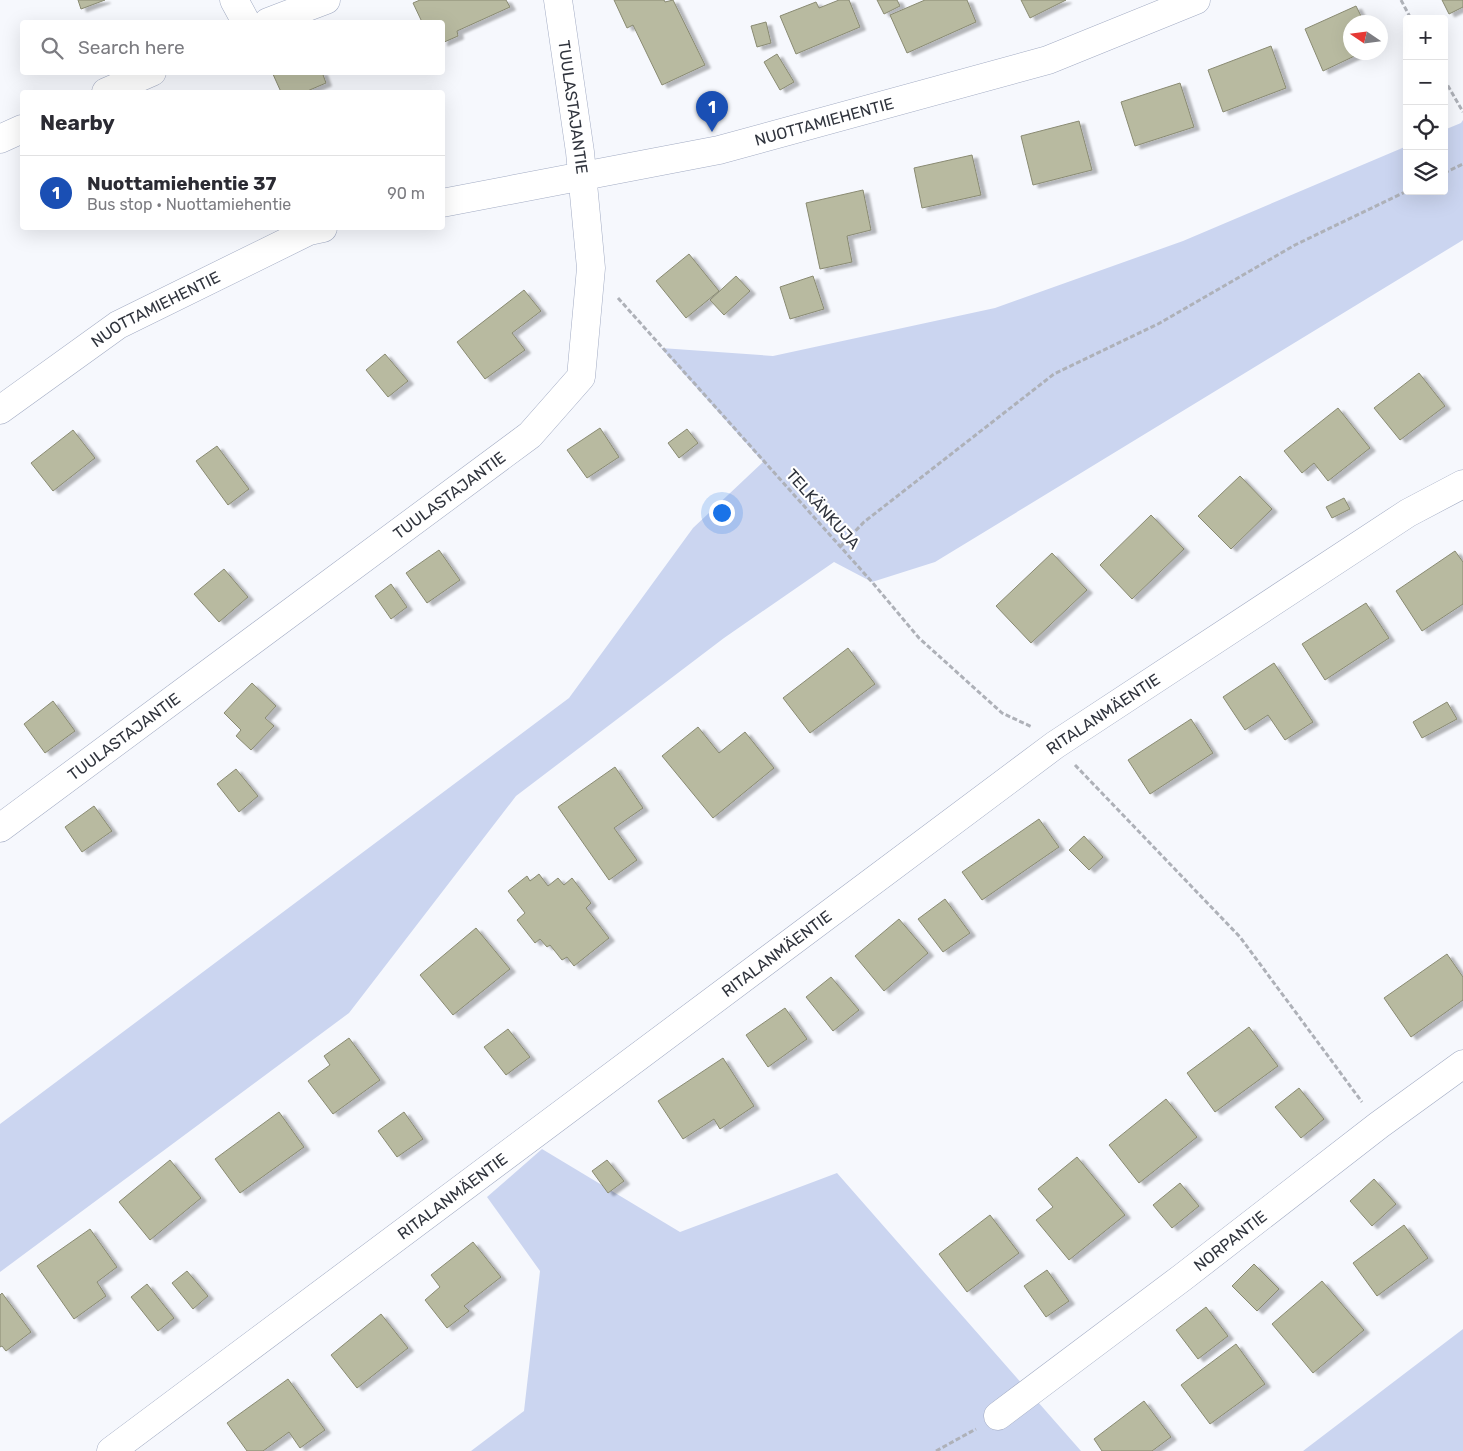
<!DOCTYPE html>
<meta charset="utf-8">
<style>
body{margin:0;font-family:Rubik,sans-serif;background:#f7f7f7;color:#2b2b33}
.controls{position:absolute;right:15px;top:15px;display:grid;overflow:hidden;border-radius:5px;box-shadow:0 5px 20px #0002}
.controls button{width:45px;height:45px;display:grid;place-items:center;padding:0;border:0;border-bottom:1px solid #e1e1e2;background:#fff;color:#2b2b33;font:25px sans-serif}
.compass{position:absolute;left:1343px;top:15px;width:45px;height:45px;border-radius:50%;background:#fff;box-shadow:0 5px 20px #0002;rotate:283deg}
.you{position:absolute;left:721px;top:512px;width:18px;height:18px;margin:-12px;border:4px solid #fff;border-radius:50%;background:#1a73e8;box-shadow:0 0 0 8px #1a73e833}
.badge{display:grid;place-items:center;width:32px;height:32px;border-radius:50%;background:#111827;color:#fff;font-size:16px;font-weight:700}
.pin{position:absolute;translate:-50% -41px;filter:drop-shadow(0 1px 2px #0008)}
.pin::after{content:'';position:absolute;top:26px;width:18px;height:15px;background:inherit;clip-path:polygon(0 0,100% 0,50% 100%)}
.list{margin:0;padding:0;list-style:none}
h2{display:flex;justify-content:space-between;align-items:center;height:65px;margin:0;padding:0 20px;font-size:21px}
h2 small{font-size:16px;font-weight:400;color:#7c7c81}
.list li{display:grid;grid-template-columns:32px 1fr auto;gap:15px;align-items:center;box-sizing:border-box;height:75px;padding:0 20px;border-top:1px solid #e1e1e2}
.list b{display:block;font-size:19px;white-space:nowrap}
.list p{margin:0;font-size:16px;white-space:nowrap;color:#7c7c81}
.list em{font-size:16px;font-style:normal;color:#7c7c81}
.icon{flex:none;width:28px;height:28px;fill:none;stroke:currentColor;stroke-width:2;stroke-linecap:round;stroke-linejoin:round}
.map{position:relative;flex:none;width:1463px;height:1451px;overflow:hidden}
.search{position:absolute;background:#fff;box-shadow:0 5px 20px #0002;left:20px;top:20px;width:425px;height:55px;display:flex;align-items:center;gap:12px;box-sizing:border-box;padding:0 18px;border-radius:5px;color:#7c7c81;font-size:19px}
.panel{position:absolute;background:#fff;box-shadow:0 5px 20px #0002;left:20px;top:90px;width:425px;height:140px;border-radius:5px}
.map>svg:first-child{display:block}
</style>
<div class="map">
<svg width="1463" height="1451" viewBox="0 0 1463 1451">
<defs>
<filter id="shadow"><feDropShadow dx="5.5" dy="3" stdDeviation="1" flood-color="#0004"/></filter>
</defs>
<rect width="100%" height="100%" fill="#f6f8fd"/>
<path fill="#cbd5f0" d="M1463 120V240L935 562 872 582 834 562 724 638 516 796 349 1013 0 1272V1124L569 698 693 528 763 462 661 348 773 356 995 308 1183 241 1407 146V191H1444V130L1461 123Z
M542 1149 680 1232 837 1173 1081 1451H471L524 1411 540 1271 487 1197Z
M1463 1329V1451H1303Z"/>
<path fill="#b8baa0" stroke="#898a72" filter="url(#shadow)" d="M78 0H105L81 9Z
M420 0H506L510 7 457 31 458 36 442 43V22H422L413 3Z
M614 0H664L665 2 673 0 705 65 662 85 633 25 627 28Z
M839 0H849L860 27 796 54 780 16 816 2 819 8Z
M877 0H897L900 6 884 14Z
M925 0H967L976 22 907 53 890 15Z
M1021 0H1066L1030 18Z
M1442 0H1463V7L1449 14Z
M1356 6 1364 22H1350V52H1363L1323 71 1305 29Z
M766 22 771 43 757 47 751 26Z
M1271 46 1286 88 1223 112 1208 70Z
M777 54 794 82 780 90 764 62Z
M272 72H322L326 83 305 92H281Z
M1180 83 1194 127 1135 146 1121 102Z
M1079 121 1092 170 1033 185 1021 136Z
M972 155 981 195 922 208 914 168Z
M863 190 871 230 847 236 852 262 820 269 806 203Z
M689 254 719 291 686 318 656 281Z
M736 276 750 291 724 315 710 300Z
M813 276 824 309 790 319 780 287Z
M524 290 541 311 512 333 525 350 485 379 457 342Z
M385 354 408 381 388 397 366 370Z
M1419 373 1445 406 1400 440 1374 408Z
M1338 408 1370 448 1328 481 1314 463 1302 473 1284 451Z
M600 428 619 457 587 478 567 450Z
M687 429 698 443 679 458 668 443Z
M73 430 95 458 53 491 31 463Z
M217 446 249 489 228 505 196 461Z
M1240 476 1272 509 1231 549 1198 516Z
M1344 498 1350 509 1332 518 1326 507Z
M1151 515 1184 549 1132 599 1100 565Z
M439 550 460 580 427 603 406 573Z
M1455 551 1463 562V604L1422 631 1396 591Z
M1052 553 1087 590 1031 643 996 606Z
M224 569 248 597 219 622 194 594Z
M391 584 407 607 391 619 375 596Z
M1366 603 1389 638 1325 680 1302 644Z
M848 648 875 684 810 733 783 698Z
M1274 663 1313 722 1285 740 1268 715 1245 730 1223 697Z
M252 683 276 706 265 718 274 726 251 750 236 736 241 730 224 713Z
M53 701 75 731 45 753 24 724Z
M1447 702 1457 719 1422 738 1413 722Z
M1191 719 1213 753 1150 794 1128 760Z
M698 727 719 753 745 732 774 768 713 818 662 756Z
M615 767 643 808 614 828 637 860 609 880 558 807Z
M236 769 258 796 239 812 217 784Z
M94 806 112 831 82 852 65 827Z
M1039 819 1059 847 982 900 962 872Z
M1084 836 1103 857 1089 870 1069 850Z
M539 874 548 886 558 878 564 885 572 878 591 903 586 908 609 938 574 966 567 957 562 960 550 945 547 947 540 939 535 943 517 920 525 913 508 891 527 876 530 881Z
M945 899 970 933 943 952 918 919Z
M899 919 928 953 884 991 855 956Z
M476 928 510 969 453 1015 420 975Z
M1447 954 1463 977V1000L1411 1037 1384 998Z
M831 977 859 1010 833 1031 806 997Z
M785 1008 807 1039 768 1067 746 1035Z
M1249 1027 1278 1066 1215 1112 1187 1073Z
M508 1029 530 1057 506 1075 484 1047Z
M349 1038 380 1080 333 1114 308 1081 330 1065 324 1056Z
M723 1058 754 1106 720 1129 714 1119 683 1139 658 1101Z
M1299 1088 1324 1119 1301 1138 1275 1107Z
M1166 1099 1197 1137 1139 1183 1109 1145Z
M279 1112 304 1147 240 1193 215 1159Z
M404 1112 423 1139 397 1157 378 1131Z
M1077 1157 1125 1215 1069 1260 1036 1220 1053 1207 1038 1189Z
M170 1160 201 1198 150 1240 119 1202Z
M607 1160 624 1181 608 1193 592 1171Z
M1374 1179 1396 1204 1372 1226 1350 1201Z
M1180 1183 1199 1206 1172 1228 1153 1205Z
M990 1215 1019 1253 967 1292 939 1254Z
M1404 1225 1428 1258 1377 1296 1353 1263Z
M90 1229 117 1267 97 1282 106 1296 74 1319 37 1266Z
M473 1242 501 1277 464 1306 469 1311 447 1328 425 1300 440 1287 431 1275Z
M1254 1264 1279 1289 1257 1311 1232 1286Z
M1047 1270 1069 1301 1046 1317 1024 1286Z
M187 1271 208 1296 193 1309 172 1283Z
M1322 1281 1364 1330 1313 1373 1272 1324Z
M147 1284 174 1318 158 1331 131 1297Z
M2 1293 31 1332 6 1351 2 1346 0 1347V1295Z
M1206 1307 1228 1336 1198 1359 1176 1330Z
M381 1314 408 1348 357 1388 331 1355Z
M1236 1344 1265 1384 1210 1424 1181 1385Z
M288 1379 325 1430 300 1448 289 1432 263 1451H247L227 1423Z
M1144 1401 1171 1437 1152 1451H1102L1094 1439Z"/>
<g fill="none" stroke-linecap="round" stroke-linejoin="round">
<g stroke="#a2abc3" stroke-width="29">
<g id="minor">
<path d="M234 0 246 22"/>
<path d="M268 22 326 0"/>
<path d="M106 92 152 72"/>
<path d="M0 139 22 129"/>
<path id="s1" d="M442 203 719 150 1048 60 1196 0"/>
<path id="s2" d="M0 410 118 325 309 231 323 228"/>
<path id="s3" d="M0 828 530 435 581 377 591 268 580 152 558 0"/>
<path id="s4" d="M998 1416 1183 1277 1379 1125 1463 1064"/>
<path id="s5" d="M111 1451 1055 745 1408 513 1463 484"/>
</g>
</g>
<path stroke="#aeb1b8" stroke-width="3" stroke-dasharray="5 2.5" stroke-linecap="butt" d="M1401 0 1411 19
M1444 79 1463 112
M1444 173 1463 164
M618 298 872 582 919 638 1002 713 1032 727
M840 547 864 522 1054 374 1158 324 1295 245 1407 191
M1075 765 1240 937 1362 1102
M936 1451 976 1429"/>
<use href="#minor" stroke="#fff" stroke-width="28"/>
</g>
<g text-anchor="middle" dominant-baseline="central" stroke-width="4.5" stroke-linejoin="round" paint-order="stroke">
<g font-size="16" fill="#30343d" stroke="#fff">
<text transform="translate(573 107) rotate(82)">TUULASTAJANTIE</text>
<text stroke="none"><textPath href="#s1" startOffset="391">NUOTTAMIEHENTIE</textPath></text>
<text stroke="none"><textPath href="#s2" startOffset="186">NUOTTAMIEHENTIE</textPath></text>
<text stroke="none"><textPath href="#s3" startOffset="559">TUULASTAJANTIE</textPath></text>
<text transform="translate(823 509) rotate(48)">TELKÄNKUJA</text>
<text stroke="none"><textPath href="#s5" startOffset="1236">RITALANMÄENTIE</textPath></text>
<text stroke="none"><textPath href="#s3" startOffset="154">TUULASTAJANTIE</textPath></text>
<text stroke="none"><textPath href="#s5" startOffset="831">RITALANMÄENTIE</textPath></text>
<text stroke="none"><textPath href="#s5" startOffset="426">RITALANMÄENTIE</textPath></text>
<text stroke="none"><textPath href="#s4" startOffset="291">NORPANTIE</textPath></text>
</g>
</g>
</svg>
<div class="controls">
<button>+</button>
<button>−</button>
<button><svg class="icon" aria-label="locate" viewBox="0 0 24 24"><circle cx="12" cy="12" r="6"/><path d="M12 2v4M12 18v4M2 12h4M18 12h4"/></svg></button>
<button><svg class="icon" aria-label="layers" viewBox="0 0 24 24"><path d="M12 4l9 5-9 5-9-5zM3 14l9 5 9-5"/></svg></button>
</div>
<svg class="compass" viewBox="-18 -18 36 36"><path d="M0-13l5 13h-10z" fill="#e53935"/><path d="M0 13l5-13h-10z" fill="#7c7c81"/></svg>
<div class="you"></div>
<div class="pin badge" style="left:712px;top:132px;background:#1a4fb4">1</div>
<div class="search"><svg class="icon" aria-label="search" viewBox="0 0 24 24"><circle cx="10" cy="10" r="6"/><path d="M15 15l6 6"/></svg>Search here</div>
<section class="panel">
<h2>Nearby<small></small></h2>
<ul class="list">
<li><span class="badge" style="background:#1a4fb4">1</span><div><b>Nuottamiehentie 37</b><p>Bus stop · Nuottamiehentie</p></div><em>90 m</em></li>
</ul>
</section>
</div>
